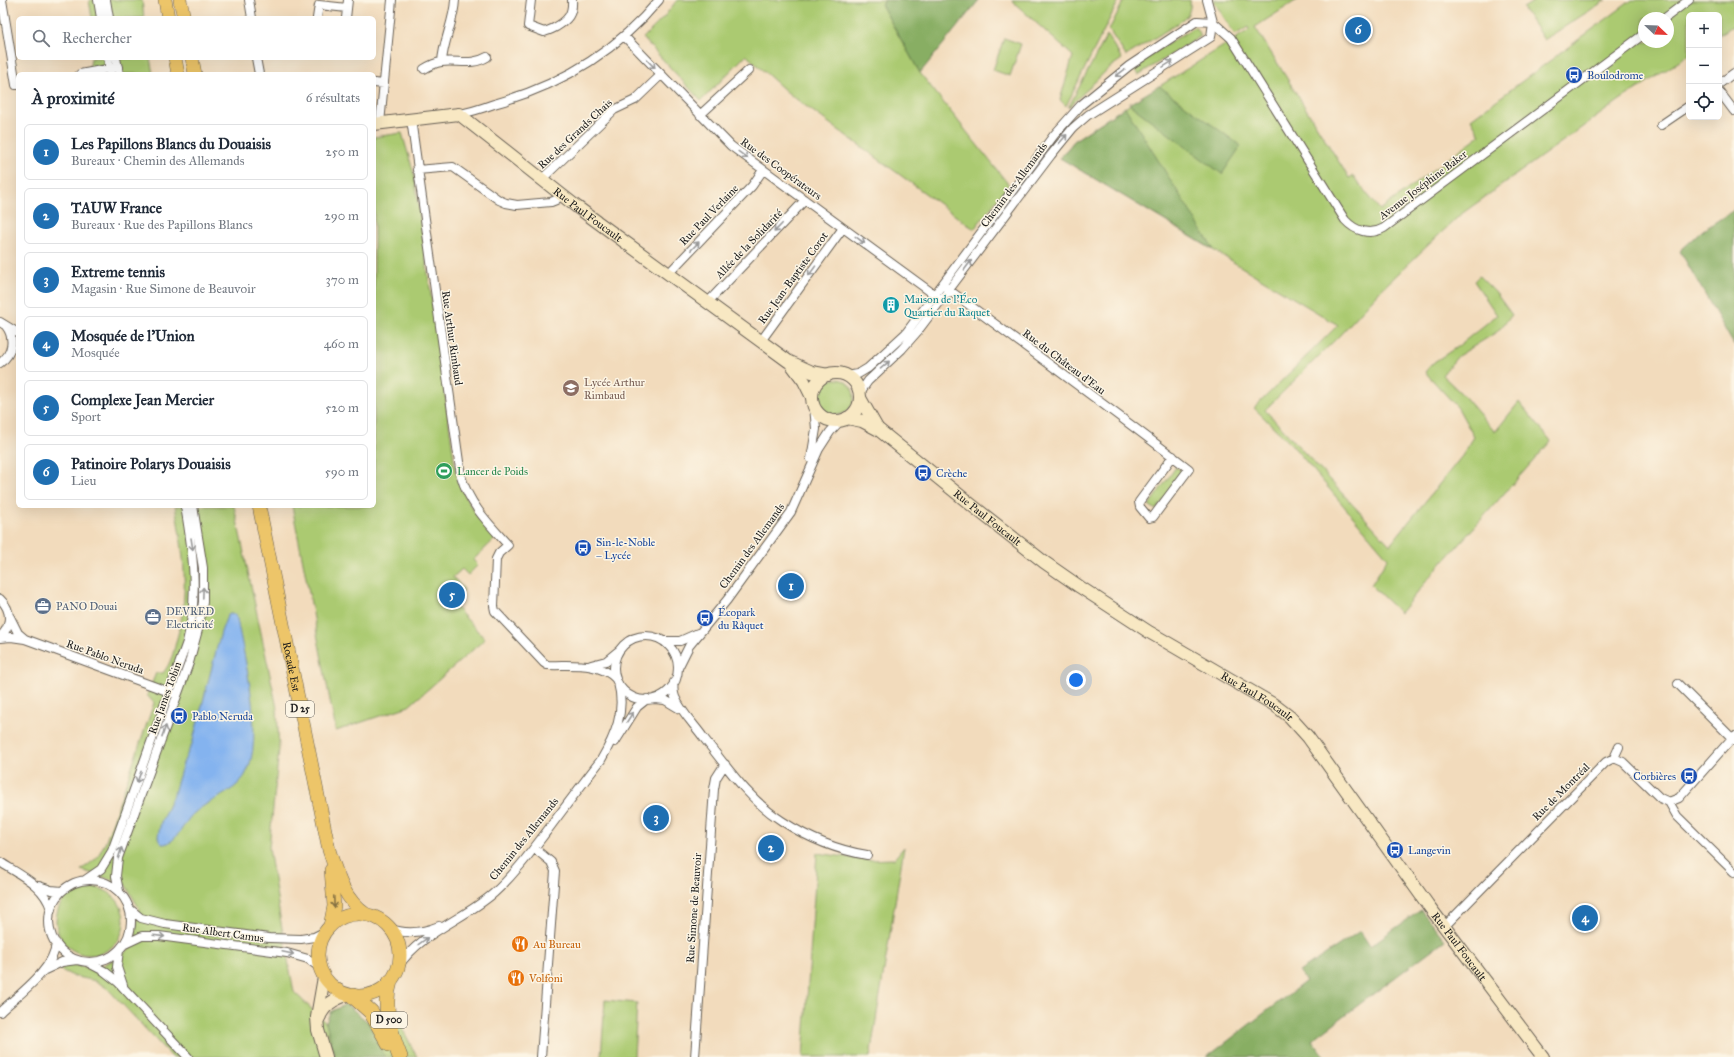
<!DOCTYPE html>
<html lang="fr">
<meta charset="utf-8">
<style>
body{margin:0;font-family:"IM FELL Great Primer",serif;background:#f2f2f3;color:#1f2937}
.controls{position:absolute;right:12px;top:12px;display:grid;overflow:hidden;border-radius:6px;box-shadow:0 4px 16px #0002}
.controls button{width:36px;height:36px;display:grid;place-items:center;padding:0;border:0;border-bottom:1px solid #e0e1e3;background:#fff;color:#1f2937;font:20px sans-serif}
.compass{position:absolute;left:1638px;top:12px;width:36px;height:36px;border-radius:50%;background:#fff;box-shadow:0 4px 16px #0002;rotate:113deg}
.you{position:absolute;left:1076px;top:680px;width:14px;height:14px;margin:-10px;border:3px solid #fff;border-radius:50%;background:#1a73e8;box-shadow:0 0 0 6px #1a73e833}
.badge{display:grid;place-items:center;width:26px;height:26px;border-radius:50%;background:#1f6fb2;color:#fff;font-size:13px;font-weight:700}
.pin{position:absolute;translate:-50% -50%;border:2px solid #fff;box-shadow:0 1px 4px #0006}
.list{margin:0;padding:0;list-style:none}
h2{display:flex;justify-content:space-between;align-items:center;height:52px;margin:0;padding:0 16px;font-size:17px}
h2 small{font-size:13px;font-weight:400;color:#747a83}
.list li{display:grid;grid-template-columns:26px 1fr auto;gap:12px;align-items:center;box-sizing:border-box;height:56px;margin:0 8px 8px;padding:0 8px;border:1px solid #e0e1e3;border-radius:6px}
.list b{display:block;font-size:15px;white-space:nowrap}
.list p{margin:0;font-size:13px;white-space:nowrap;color:#747a83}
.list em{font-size:13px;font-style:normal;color:#747a83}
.icon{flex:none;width:22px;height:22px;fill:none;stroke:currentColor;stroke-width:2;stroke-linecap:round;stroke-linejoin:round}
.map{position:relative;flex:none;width:1734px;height:1057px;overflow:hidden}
.search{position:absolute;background:#fff;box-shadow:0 4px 16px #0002;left:16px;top:16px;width:360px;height:44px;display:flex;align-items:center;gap:10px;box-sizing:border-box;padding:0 14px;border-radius:6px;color:#747a83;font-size:15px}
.panel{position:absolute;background:#fff;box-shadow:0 4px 16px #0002;left:16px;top:72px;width:360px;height:436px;border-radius:6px}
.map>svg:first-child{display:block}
</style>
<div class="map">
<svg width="1734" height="1057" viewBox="0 0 1734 1057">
<rect width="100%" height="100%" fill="#fcf5e5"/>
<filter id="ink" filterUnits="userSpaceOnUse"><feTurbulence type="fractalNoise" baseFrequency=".025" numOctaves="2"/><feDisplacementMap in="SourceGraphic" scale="8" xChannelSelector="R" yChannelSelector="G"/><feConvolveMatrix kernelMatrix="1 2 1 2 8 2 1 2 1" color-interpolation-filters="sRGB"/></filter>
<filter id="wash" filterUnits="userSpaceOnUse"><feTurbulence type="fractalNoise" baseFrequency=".012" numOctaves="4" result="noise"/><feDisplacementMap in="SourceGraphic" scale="16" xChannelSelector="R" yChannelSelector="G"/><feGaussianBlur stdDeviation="0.9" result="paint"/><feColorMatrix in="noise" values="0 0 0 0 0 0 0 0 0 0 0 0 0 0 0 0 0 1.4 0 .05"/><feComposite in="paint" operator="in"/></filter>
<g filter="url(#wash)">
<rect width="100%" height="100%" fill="#f2dbbc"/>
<path fill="#abca71" stroke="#647346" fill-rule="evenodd" d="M89 0H142L144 18H92Z
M677 0H885L882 6 920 73 1009 185 974 229 788 93 746 55 701 101 643 38 664 17Z
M1011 0H1119L1066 106 1060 100 1073 56Z
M1124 0H1190C1191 8 1189 15 1183 20L1126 56 1109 30Z
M1213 0H1297L1255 27 1349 178 1353 176 1380 210 1480 135 1471 119 1632 0H1734V25L1719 35V15H1689V55L1620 100 1460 215 1383 288 1339 336 1265 410 1390 545 1462 456 1474 437 1458 408 1425 372 1434 362 1457 347 1497 315 1474 281 1479 276 1495 292 1512 315 1497 332 1458 356 1442 375 1464 396 1495 432 1519 402 1551 441 1444 561H1443L1400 613 1371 585 1388 558 1292 445 1254 408 1338 325 1060 158 1075 140 1091 129 1249 30 1248 27 1235 35ZM1644 18H1668V42H1644Z
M1536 0H1606L1544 40 1523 8Z
M1195 27 1201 36 1138 75 1132 66Z
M1107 35 1122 59 1109 68 1068 108Z
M1004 38 1021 44 1010 76 993 70Z
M91 58H150L153 74H89Z
M402 133 414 174 456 473C465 501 476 516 496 538L473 560 478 565 468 575 462 569 453 577 464 590 451 602 485 639 409 706 336 731 292 506H374V137Z
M818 397a18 18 0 1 1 36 0a18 18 0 1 1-36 0Z
M1176 467 1184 472 1156 510 1149 505Z
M175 506H234L277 708 279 749 269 848 281 923 294 992 326 1023 335 1057H172L108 989 96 981 73 976 59 969 70 964 95 969 121 956 134 944 139 908 125 884 81 870 97 858 106 841 154 703 147 695 156 673H163C171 663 173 654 176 642 190 593 184 556 175 506Z
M904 847 870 1057H803L817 853 868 860 894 859Z
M56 921a34 34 0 1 1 68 0a34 34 0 1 1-68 0Z
M605 1000 637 1003 634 1057H601Z
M396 1016 417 1057H385L368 1022Z"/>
<path fill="#88ae63" stroke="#526540" d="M885 0H979L920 73 882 6Z
M1159 86 1241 146 1222 174 1129 104Z
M1125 107 1214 250 1060 158 1075 140Z
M1734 210V345L1680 251 1703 230Z
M1421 910 1445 940 1312 1040 1325 1057H1207L1306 981 1299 972 1360 931 1370 946Z
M346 1004 368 1022 385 1057H335L326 1023 330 1012Z"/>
<path fill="#84b3ef" stroke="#506886" d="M231 613 235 615 237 619C244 657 270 753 239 783 226 796 207 801 193 814 184 822 176 845 162 844L159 841 158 836 161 822 174 793 183 763 192 744 221 632 227 616Z"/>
</g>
<g filter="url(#ink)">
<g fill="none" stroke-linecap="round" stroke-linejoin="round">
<g stroke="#675f54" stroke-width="10">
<path id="street" d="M2 0 16 85H18
M98 0 101 18
M106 0 109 18
M249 0 252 18
M531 0 528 26 544 32C548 31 552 29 556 27 568 20 573 14 572 0
M317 18 319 5 347 8
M346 18 348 0
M1665 18 1689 0
M1213 22 1231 38 1345 220C1355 231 1370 236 1384 228L1644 34
M624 36 731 146 939 298
M108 58 110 73
M116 58 119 74
M256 58 259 74
M442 62C443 41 454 22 455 0
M424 69C429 66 435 63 441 62 458 60 472 66 487 57
M80 74 118 67
M374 83 384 84
M1719 84 1734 73
M1719 91 1734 111
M459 114C472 112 483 108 494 104 558 86 616 52 659 0
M700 115 749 70
M411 119 461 476C469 504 489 524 508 545L499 553 496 559 494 606 495 611 544 663 547 665C570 666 599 661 616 679
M380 123 392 0
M1661 125 1689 106
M417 170 453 167 499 200 506 203 517 205 551 202 556 200 561 195
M541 180 614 110 635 100 661 75
M668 274 752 186 763 170
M945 287C1026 347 1108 407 1189 469L1153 517 1149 518 1140 507 1139 502 1173 456
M708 302 805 200
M0 322 18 333
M761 341 843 228
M0 363C13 354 15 338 6 326
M847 376 858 374 868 368 906 333 1054 135 1081 105 1129 66 1197 21 1213 22
M859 394 868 381 902 349 917 332 1051 155 1073 128 1088 115 1211 37 1213 22 1207 0
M811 459 816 429 814 406
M0 599C12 610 12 626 0 637
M10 617 18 633 25 639
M614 668a32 32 0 1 1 64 0a32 32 0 1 1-64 0Z
M0 638 11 637 25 639 175 694
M664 641H680L698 633
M591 665 606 661 617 652
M678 668 689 646 727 600 791 512 819 449 830 432 840 421
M674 682C673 688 673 692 675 697 681 712 694 724 703 737 727 767 749 800 782 821 808 838 837 850 867 855
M1678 684 1734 740
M654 699 665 700 680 709
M615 742 637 707 647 699
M1614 758 1623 762 1660 798 1669 802 1677 816 1734 872
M1669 802 1679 798 1734 736
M534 848 551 862 555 871 541 1057
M0 862C20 875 44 885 51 909
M49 921a41 41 0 1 1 82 0a41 41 0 1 1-82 0Z
M85 880 101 869 112 851 187 642C199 596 193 552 185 506
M39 886 51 890 62 891
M119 891 116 876 118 858 189 663 199 626 203 602V568L193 506
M130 909 141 918 165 924 269 938 301 939 314 937 324 932
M1444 927 1606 762 1614 758 1619 747
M389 928C406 935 422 933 439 926
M125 944 142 936H159L287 953 308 959 319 967
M119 950 117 967 123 985
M87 962 104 971 118 982 188 1057
M398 967C421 932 463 920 494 893 514 875 531 852 547 831 565 807 583 783 601 760 615 736 626 711 618 683
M45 970 62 962 77 960
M0 1012C19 994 54 970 56 943
M695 1057 714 789 716 778 725 764"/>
</g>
<g stroke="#675f54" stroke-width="14">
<g id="secondary">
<path id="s1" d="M374 124 459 114 577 207 788 361 812 372 828 375"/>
<path d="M792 365 804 381 812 397"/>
<circle cx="836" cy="397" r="24"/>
<path d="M860 398 877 428"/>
<path id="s2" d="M847 418 862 421 879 430 974 507 1044 562 1080 587 1149 632 1273 704 1290 717 1308 737 1428 905 1543 1057"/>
<path d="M324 977 317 1017 318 1030 326 1057"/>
<path d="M319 1018C324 1005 334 999 347 995"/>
</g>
</g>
<g stroke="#675f54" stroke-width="14">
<g id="primary">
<path d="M165 0 168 18"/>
<path d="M180 0 184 18"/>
<path d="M175 58 178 74"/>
<path d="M192 58 195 74"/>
<path id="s3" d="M259 506 329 850C337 875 344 900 367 915"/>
<circle cx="359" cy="955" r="41"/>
<path d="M330 926 334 906 331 870"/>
</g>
</g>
<g stroke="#675f54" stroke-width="16">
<path id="highway" d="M390 982C382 1006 391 1034 400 1057
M353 996 371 1012 389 1044"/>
</g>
<use href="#street" stroke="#fff" stroke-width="8"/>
<use href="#secondary" stroke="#f8e8c3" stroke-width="12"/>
<use href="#primary" stroke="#edc569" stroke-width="13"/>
<use href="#highway" stroke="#edc569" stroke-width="15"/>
</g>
<defs><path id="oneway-shaft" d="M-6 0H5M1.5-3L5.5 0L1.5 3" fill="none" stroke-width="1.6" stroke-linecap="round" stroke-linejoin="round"/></defs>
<g stroke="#999">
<use href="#oneway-shaft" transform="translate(651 64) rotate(46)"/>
<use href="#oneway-shaft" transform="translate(1168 64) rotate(-32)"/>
<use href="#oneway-shaft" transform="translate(1120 73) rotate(143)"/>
<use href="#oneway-shaft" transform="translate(1063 139) rotate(-49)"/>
<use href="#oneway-shaft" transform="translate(743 155) rotate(36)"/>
<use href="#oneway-shaft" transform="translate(778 228) rotate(134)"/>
<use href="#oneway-shaft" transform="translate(860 240) rotate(37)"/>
<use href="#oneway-shaft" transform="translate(695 246) rotate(-46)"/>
<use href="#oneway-shaft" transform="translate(968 265) rotate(-53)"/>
<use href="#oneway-shaft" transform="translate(812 271) rotate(126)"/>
<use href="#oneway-shaft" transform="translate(885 365) rotate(-41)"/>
<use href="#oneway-shaft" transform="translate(192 544) rotate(81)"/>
<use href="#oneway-shaft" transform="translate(203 593) rotate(-88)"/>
<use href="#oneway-shaft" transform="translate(630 717) rotate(-57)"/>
<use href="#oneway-shaft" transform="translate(164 731) rotate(-70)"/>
<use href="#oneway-shaft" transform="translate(139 777) rotate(110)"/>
<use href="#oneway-shaft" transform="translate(120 853) rotate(-73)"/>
<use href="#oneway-shaft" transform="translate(159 936) rotate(7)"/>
<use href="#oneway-shaft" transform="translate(423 941) rotate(-36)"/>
<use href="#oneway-shaft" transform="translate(288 953) rotate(12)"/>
</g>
<use stroke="#847042" href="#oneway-shaft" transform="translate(334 902) rotate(88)"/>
</g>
<defs>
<g id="bus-disc" transform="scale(0.9)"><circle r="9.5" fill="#1a4fb4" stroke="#fcf5e5"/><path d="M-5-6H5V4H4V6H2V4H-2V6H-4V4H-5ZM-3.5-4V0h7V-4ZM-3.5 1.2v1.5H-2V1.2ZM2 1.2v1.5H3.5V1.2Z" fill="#fff"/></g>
<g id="building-disc" transform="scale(0.9)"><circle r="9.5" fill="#0f9aa8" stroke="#fcf5e5"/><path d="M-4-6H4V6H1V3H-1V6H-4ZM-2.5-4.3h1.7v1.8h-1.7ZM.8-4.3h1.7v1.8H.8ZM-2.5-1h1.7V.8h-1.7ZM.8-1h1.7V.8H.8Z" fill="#fff"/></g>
<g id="school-disc" transform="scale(0.9)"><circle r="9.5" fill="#8d6e63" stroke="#fcf5e5"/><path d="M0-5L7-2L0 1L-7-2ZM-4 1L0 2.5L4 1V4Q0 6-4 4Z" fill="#fff"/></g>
<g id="stadium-disc" transform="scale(0.9)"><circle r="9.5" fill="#2e9e5b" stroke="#fcf5e5"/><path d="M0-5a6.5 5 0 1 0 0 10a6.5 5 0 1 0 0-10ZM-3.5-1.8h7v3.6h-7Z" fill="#fff"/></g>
<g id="office-disc" transform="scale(0.9)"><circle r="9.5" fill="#5c6f8a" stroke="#fcf5e5"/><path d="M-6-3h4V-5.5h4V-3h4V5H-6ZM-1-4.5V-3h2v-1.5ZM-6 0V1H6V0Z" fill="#fff"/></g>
<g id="restaurant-disc" transform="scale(0.9)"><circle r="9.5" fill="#e8710a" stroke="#fcf5e5"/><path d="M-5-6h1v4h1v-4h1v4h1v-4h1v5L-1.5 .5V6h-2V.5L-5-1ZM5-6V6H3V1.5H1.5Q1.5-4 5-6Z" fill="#fff"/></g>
</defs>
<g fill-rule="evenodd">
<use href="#bus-disc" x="1574" y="75"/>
<use href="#building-disc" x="891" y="305"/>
<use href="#school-disc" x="571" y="388"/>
<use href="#stadium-disc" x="444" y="471"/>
<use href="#bus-disc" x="923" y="473"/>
<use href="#bus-disc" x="583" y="548"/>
<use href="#office-disc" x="43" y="606"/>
<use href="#office-disc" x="153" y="617"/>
<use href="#bus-disc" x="705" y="618"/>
<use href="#bus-disc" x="179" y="716"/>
<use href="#bus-disc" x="1689" y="776"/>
<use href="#bus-disc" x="1395" y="850"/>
<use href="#restaurant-disc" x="520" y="944"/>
<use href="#restaurant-disc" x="516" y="978"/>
</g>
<g text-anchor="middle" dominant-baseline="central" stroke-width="3" stroke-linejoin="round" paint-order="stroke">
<g fill="#fcf5e5" stroke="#5f5d58" stroke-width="1">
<rect x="286" y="701" width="28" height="16" rx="3"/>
<rect x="371" y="1012" width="36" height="16" rx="3"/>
</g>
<g font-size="10" font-weight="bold" fill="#1c1c1c">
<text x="300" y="709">D 25</text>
<text x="389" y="1020">D 500</text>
</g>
<g font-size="11" fill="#164399" stroke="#fcf5e5" text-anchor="start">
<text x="1587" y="75">Boulodrome</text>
<text x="936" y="473">Crèche</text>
<text x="596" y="542">Sin-le-Noble<tspan x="596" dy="13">– Lycée</tspan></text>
<text x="718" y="612">Écopark<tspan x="718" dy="13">du Râquet</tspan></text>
<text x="192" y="716">Pablo Neruda</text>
<text x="1676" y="776" text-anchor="end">Corbières</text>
<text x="1408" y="850">Langevin</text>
</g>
<g font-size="11" fill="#1c1c1c" stroke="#fcf5e5">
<text transform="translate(575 134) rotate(-43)">Rue des Grands Chais</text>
<text transform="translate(781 169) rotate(36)">Rue des Coopérateurs</text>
<text transform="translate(1014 185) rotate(-53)">Chemin des Allemands</text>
<text transform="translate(1423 185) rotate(-37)">Avenue Joséphine Baker</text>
<text stroke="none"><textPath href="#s1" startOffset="249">Rue Paul Foucault</textPath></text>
<text transform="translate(709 215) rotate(-46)">Rue Paul Verlaine</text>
<text transform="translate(749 244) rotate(-46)">Allée de la Solidarité</text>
<text transform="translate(793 278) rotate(-54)">Rue Jean-Baptiste Corot</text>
<text transform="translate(452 338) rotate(82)">Rue Arthur Rimbaud</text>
<text transform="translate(1064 362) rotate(37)">Rue du Château d'Eau</text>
<text stroke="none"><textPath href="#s2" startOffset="174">Rue Paul Foucault</textPath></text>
<text transform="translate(752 546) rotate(-54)">Chemin des Allemands</text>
<text transform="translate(105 657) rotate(20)">Rue Pablo Neruda</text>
<text stroke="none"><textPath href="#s3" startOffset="164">Rocade Est</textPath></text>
<text stroke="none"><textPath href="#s2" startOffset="498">Rue Paul Foucault</textPath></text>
<text transform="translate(165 698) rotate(-70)">Rue James Tobin</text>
<text transform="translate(1561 792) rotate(-45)">Rue de Montréal</text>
<text transform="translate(524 839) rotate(-51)">Chemin des Allemands</text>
<text transform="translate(694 908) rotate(-86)">Rue Simone de Beauvoir</text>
<text transform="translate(223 933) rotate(8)">Rue Albert Camus</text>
<text stroke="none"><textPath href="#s2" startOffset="822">Rue Paul Foucault</textPath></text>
</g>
<g font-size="11" fill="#0d838f" stroke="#fcf5e5" text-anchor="start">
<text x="904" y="299">Maison de l'Éco<tspan x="904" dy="13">Quartier du Raquet</tspan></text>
</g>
<g font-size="11" fill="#785e54" stroke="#fcf5e5" text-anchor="start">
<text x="584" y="382">Lycée Arthur<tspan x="584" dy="13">Rimbaud</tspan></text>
</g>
<g font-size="11" fill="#27864d" stroke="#fcf5e5" text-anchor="start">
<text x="457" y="471">Lancer de Poids</text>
</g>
<g font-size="11" fill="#4e5e75" stroke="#fcf5e5" text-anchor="start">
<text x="56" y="606">PANO Douai</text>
<text x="166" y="611">DEVRED<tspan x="166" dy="13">Electricité</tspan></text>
</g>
<g font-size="11" fill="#c56008" stroke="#fcf5e5" text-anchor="start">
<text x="533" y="944">Au Bureau</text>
<text x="529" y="978">Volfoni</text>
</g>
</g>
</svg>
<div class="controls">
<button>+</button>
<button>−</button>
<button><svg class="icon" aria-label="locate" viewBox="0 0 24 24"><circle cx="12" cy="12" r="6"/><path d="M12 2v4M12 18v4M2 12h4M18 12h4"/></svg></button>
</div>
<svg class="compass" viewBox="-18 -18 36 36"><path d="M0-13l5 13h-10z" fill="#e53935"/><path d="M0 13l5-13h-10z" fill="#747a83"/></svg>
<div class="you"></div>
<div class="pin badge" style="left:791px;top:586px">1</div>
<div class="pin badge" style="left:771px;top:848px">2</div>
<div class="pin badge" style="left:656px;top:818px">3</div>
<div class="pin badge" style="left:1585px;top:918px">4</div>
<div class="pin badge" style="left:452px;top:595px">5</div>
<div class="pin badge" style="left:1358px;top:30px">6</div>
<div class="search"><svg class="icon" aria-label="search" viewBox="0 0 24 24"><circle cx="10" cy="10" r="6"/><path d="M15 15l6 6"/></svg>Rechercher</div>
<section class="panel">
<h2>À proximité<small>6 résultats</small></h2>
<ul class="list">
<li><span class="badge">1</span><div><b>Les Papillons Blancs du Douaisis</b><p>Bureaux · Chemin des Allemands</p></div><em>250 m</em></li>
<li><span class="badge">2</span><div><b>TAUW France</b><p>Bureaux · Rue des Papillons Blancs</p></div><em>290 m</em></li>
<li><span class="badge">3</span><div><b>Extreme tennis</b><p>Magasin · Rue Simone de Beauvoir</p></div><em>370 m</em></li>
<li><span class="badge">4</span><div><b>Mosquée de l'Union</b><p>Mosquée</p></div><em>460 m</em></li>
<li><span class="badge">5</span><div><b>Complexe Jean Mercier</b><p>Sport</p></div><em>520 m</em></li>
<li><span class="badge">6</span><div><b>Patinoire Polarys Douaisis</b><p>Lieu</p></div><em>590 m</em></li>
</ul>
</section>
</div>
